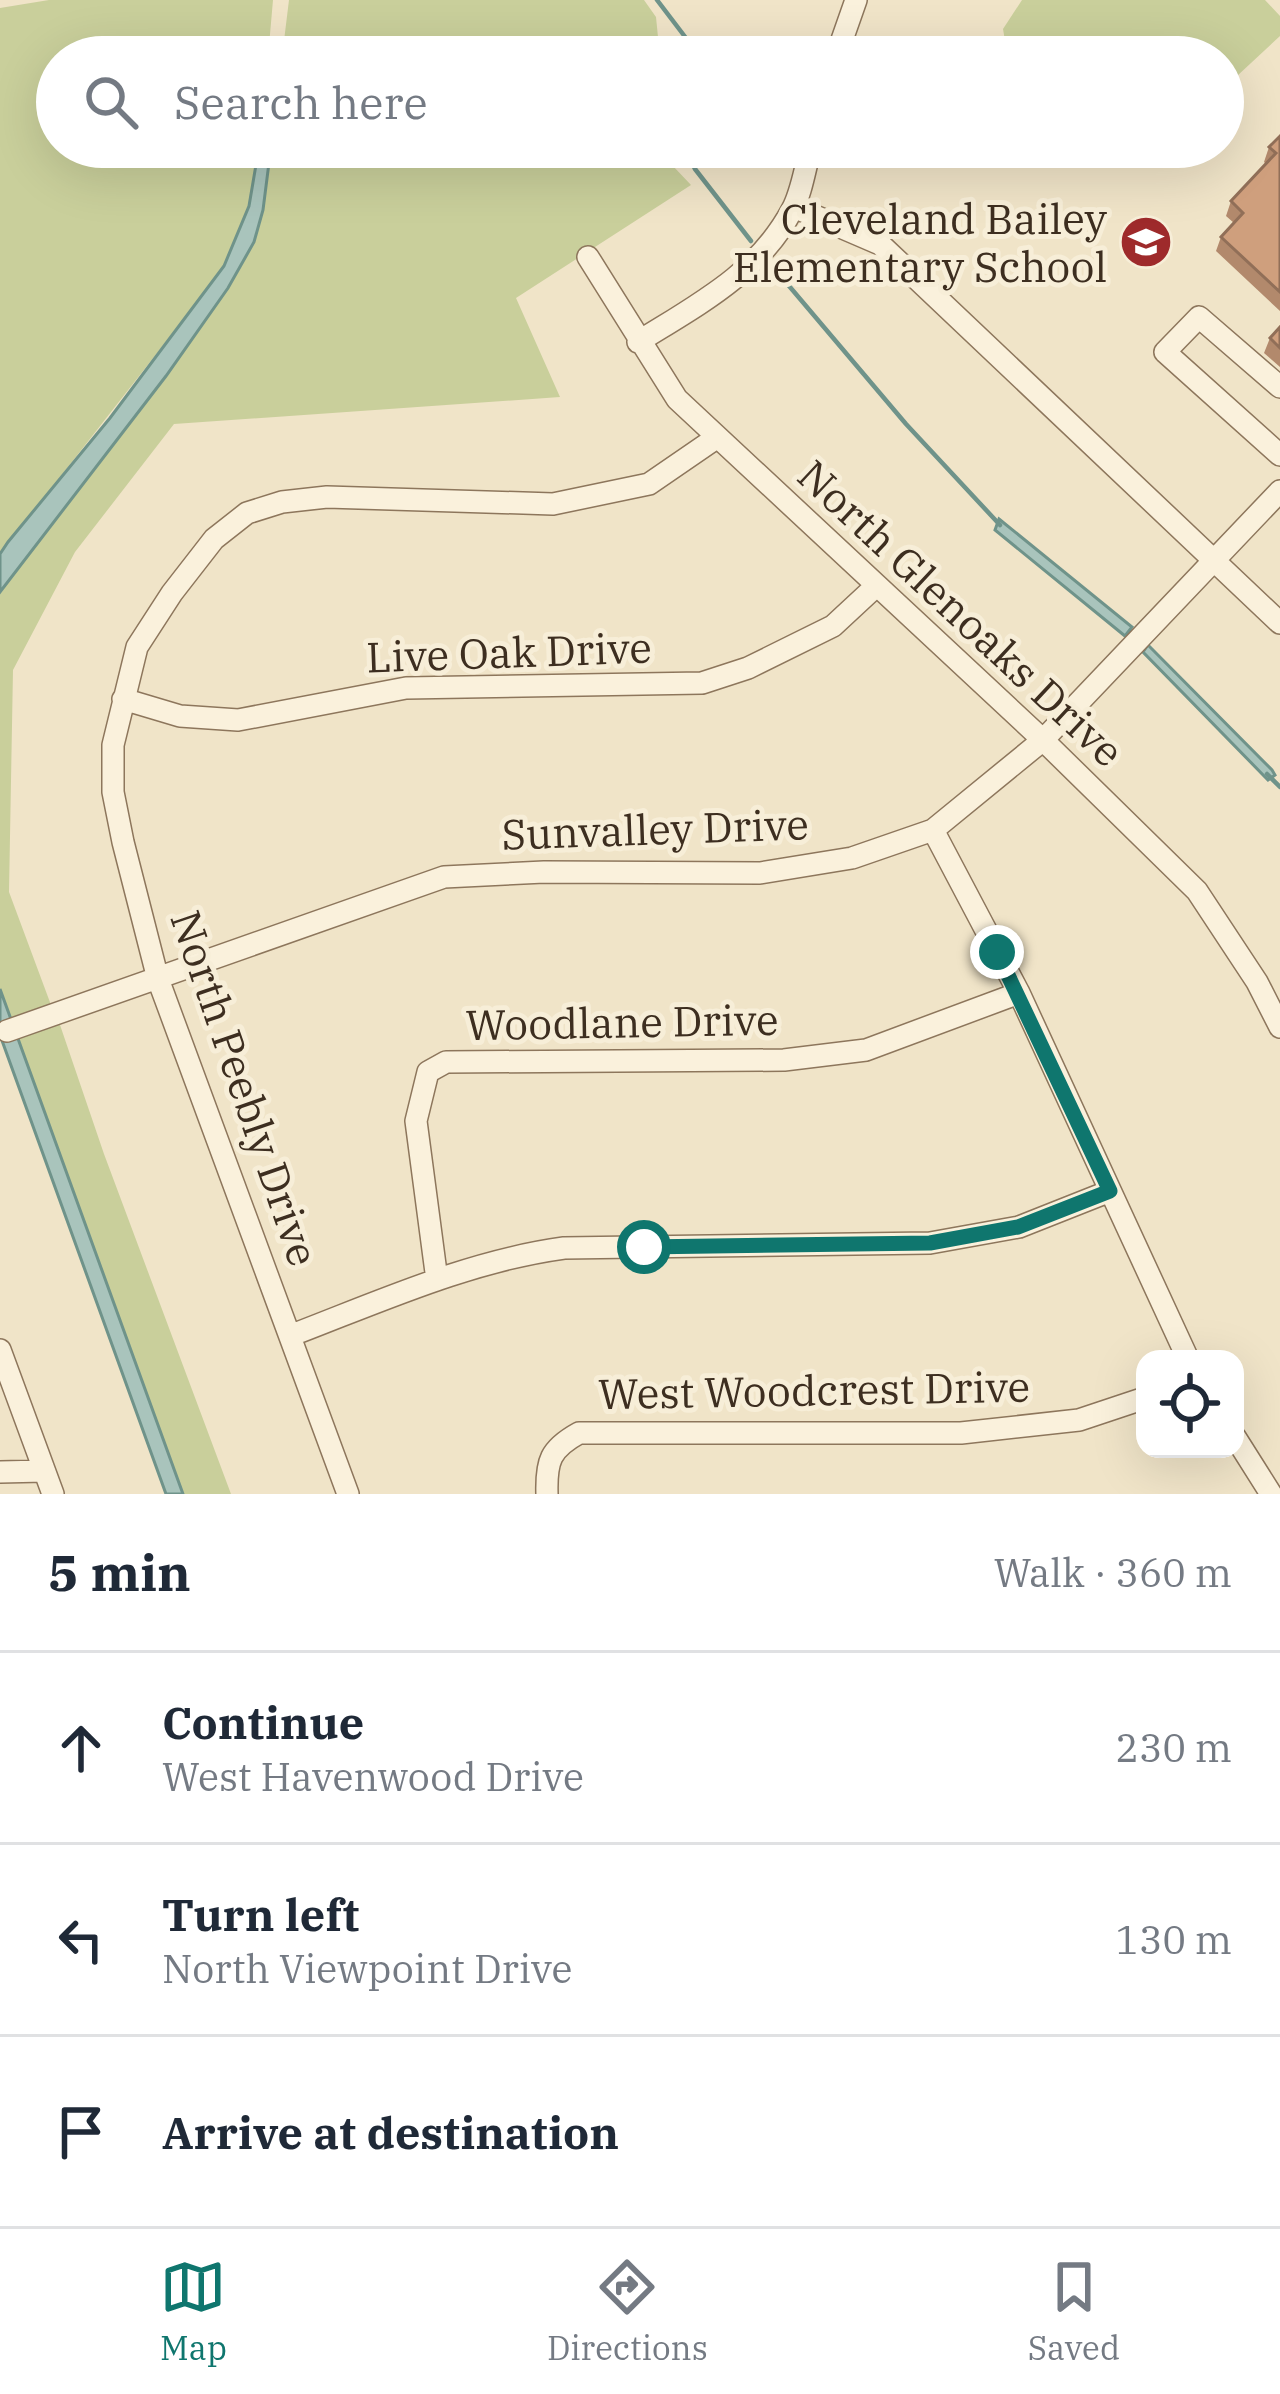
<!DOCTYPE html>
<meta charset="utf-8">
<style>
body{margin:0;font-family:"IBM Plex Serif",serif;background:#f2f2f3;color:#1f2937}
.controls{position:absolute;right:36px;bottom:36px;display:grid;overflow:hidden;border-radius:24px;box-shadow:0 12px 48px #0002}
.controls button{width:108px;height:108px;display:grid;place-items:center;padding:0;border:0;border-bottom:3px solid #e0e1e3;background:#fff;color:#1f2937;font:60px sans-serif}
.stop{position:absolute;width:36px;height:36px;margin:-27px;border:9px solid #0f766e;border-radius:50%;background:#fff}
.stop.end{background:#0f766e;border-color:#fff;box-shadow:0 3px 12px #0008}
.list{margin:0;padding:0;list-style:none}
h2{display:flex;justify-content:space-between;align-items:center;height:156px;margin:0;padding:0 48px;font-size:51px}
h2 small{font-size:39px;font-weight:400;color:#747a83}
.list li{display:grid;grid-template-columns:78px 1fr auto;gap:36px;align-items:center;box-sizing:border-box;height:192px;padding:0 48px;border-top:3px solid #e0e1e3}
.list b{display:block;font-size:45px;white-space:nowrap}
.list p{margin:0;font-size:39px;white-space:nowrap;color:#747a83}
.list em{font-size:39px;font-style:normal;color:#747a83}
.icon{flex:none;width:66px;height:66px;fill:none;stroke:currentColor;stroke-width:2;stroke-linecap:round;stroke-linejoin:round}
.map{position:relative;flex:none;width:1280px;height:1494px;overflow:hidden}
.search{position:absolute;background:#fff;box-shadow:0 12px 48px #0002;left:36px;right:36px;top:36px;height:132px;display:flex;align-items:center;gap:30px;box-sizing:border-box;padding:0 42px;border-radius:66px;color:#747a83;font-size:45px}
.sheet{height:732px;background:#fff}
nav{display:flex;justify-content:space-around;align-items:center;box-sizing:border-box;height:168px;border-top:3px solid #e0e1e3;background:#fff;font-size:33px;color:#747a83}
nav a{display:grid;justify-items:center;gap:6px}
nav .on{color:#0f766e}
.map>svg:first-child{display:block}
</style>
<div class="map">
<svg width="1280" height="1494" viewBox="0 0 1280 1494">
<rect width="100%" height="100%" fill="#f0e4c8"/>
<path fill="#c9cf9b" d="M49 0H273L268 57H57V147H259L249 206 225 266 0 554V8Z
M289 0H644L656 17 660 57H282Z
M1022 0H1265L1280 16V36L1223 89V57H1019L1006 47 1003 29Z
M271 147H655L691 185 516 298 560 397 174 424 75 552 13 670 9 892 51 1005 11 1020 0 989V592L166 376 228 288 254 242 263 210Z
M59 1022 104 1154 231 1494H183L18 1039Z"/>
<path fill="#a9c4bc" stroke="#6f938a" stroke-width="3" d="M259 147H271L263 210 254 242 228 288 166 376 0 592V554L8 542 110 418 224 266 249 206Z
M999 519 1132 627 1125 636 995 530Z
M1148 645 1272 770 1275 775 1268 780 1143 652Z
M0 989 183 1494H166L0 1035Z"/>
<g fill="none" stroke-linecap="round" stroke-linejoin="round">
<path stroke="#6f938a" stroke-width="4.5" d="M657 0 689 42 691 57
M685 147 695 169 751 241
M773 267 906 424 1000 525
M1267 774 1280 787"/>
<g stroke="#8d765c" stroke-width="24">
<path id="minor" d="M836 57 856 0
M794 207 880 244 1280 623
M588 257 677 399 1043 740 1197 891 1257 982 1280 1027
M638 342C697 305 758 274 792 210 802 192 805 167 811 147
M1280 387 1199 317 1165 352 1280 455
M123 699 180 716 238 720 406 688 702 683 748 668 833 626 875 587
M933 830 1019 993 1188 1359
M7 1031 444 877 544 872 760 873 852 858 933 830 1043 740 1280 491
M437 1280 416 1121 428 1072 446 1062 784 1060 866 1050 1019 993
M292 1335C381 1301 469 1261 564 1248L930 1243 1019 1227 1110 1191
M0 1350 53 1494
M1235 1437 1271 1494
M0 1472 44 1471
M348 1494 158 979 123 842 113 792V745L137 647 172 593 214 539 247 513 282 502 327 497 553 504 649 484 716 438
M547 1494C546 1461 550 1449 579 1433H961L1079 1420 1145 1398"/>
</g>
<use href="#minor" stroke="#faf1dc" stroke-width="21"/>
</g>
<path fill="#b2896c" d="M1280 136V311L1216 251 1221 237 1234 223 1226 216 1231 201 1266 164 1264 162 1269 147Z
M1280 327V367L1264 353 1270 338Z"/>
<path fill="#cf9f7d" stroke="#916f58" stroke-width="3" d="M1280 136V292L1221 237 1243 213 1231 201 1276 153 1269 147Z
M1280 327V348L1270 338Z"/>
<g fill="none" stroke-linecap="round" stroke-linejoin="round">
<path stroke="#0f766e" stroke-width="15" d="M644 1247 930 1243 1018 1227 1110 1191 997 952"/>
</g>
<defs>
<g id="school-disc" transform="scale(2.7)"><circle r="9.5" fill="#9e2a2b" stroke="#f7eed8"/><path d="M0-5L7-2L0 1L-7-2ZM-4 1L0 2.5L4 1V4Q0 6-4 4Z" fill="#fff"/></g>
</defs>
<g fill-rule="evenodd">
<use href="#school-disc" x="1146" y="242"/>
</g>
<g text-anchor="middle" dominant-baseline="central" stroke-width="10" stroke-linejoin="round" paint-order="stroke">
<g font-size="42" fill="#3d2e20" stroke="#f7eed8" text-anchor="end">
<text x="1107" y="218">Cleveland Bailey<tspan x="1107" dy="48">Elementary School</tspan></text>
</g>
<g font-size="42" fill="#3d2e20" stroke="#f7eed8">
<text transform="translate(961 613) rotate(43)">North Glenoaks Drive</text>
<text transform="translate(509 652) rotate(-2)">Live Oak Drive</text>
<text transform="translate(655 829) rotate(-2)">Sunvalley Drive</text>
<text transform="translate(622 1022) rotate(-1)">Woodlane Drive</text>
<text transform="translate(245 1088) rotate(71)">North Peebly Drive</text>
<text transform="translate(814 1390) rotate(-1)">West Woodcrest Drive</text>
</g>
</g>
</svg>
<div class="controls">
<button><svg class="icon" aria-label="locate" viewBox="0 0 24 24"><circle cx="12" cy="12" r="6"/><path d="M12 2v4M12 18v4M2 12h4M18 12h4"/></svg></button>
</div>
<div class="stop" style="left:644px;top:1247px"></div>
<div class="stop end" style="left:997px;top:952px"></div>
<div class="search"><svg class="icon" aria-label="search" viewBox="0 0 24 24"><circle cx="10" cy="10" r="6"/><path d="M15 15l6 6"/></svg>Search here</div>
</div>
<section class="sheet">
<h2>5 min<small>Walk · 360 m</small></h2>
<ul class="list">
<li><svg class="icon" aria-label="ahead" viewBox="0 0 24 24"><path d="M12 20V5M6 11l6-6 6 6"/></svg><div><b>Continue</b><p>West Havenwood Drive</p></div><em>230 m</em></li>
<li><svg class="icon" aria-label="left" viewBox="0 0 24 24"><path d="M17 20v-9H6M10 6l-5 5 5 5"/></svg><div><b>Turn left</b><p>North Viewpoint Drive</p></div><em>130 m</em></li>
<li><svg class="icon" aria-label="arrive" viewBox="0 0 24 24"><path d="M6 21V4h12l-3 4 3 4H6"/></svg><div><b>Arrive at destination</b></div></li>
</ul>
</section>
<nav>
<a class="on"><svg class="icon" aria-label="map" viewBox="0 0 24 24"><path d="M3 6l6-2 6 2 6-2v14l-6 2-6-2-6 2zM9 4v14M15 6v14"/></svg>Map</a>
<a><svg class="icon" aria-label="directions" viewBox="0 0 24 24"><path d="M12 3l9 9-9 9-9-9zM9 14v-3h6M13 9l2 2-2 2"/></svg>Directions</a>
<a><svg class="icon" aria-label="saved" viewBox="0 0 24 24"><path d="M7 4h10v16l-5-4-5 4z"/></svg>Saved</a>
</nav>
